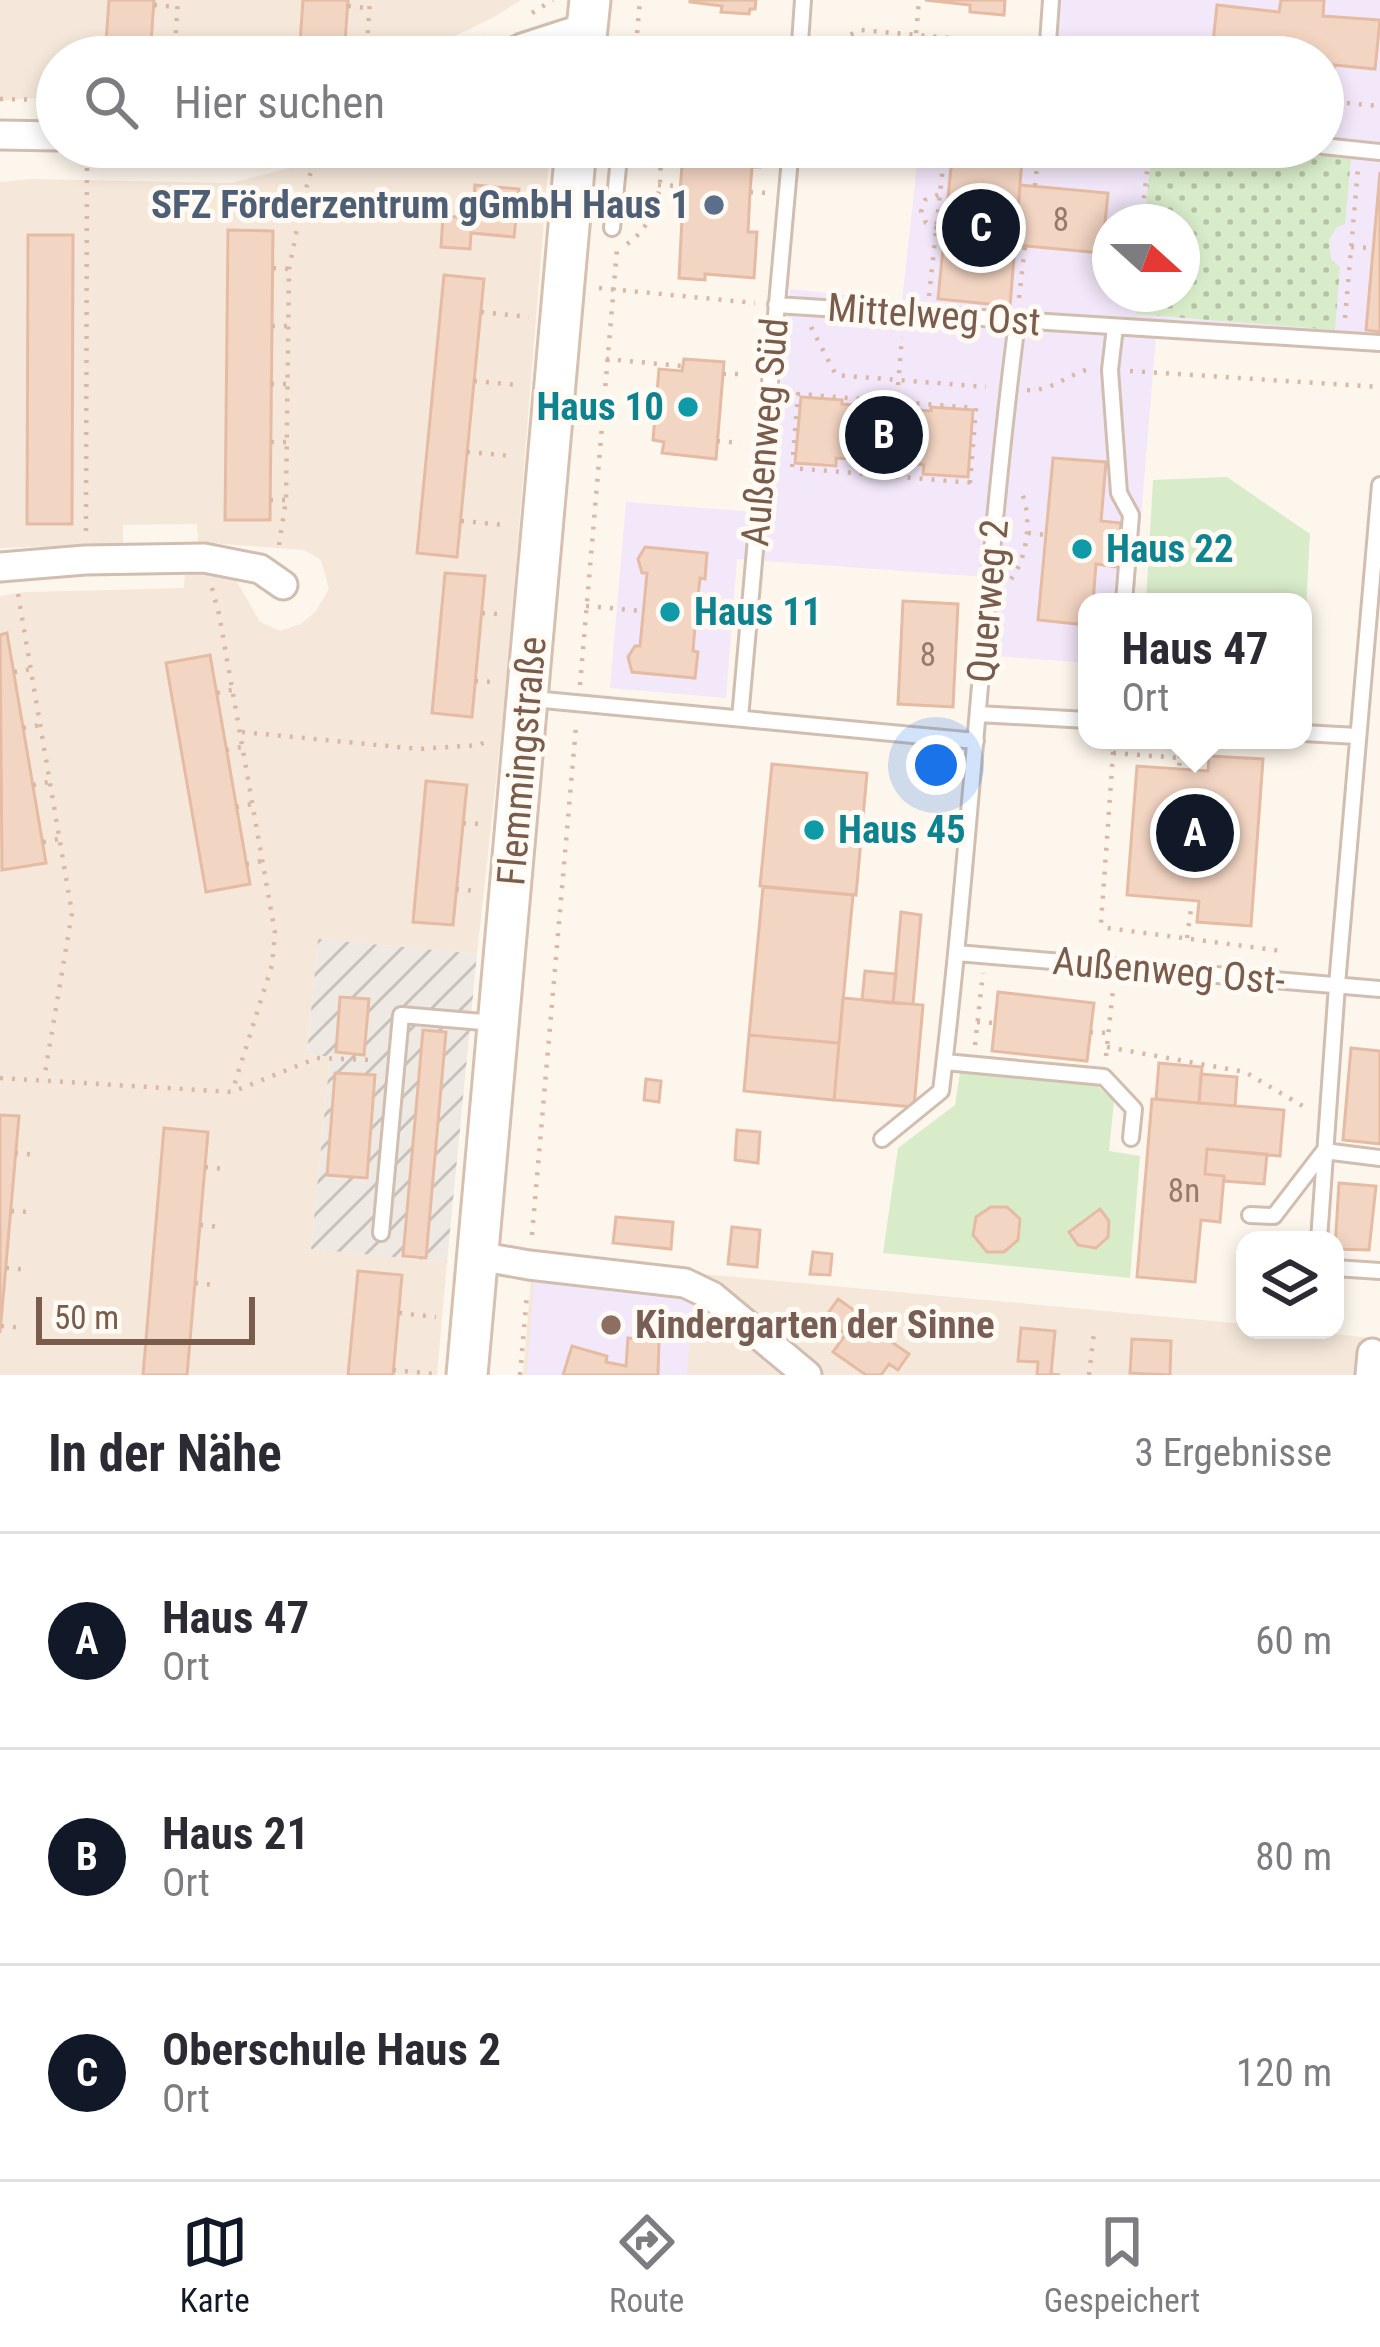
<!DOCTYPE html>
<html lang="de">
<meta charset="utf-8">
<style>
body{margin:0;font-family:"Roboto Condensed",sans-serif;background:#f7f7f7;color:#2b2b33}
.controls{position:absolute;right:36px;bottom:36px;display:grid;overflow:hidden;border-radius:24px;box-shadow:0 6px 18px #0003}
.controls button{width:108px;height:108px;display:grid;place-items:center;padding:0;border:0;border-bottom:3px solid #e1e1e2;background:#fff;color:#2b2b33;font:60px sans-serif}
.compass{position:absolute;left:1092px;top:204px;width:108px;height:108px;border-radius:50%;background:#fff;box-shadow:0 6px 18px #0003;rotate:111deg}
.scale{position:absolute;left:36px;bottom:30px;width:219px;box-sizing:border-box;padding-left:12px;border:6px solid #7a5c4d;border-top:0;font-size:33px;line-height:42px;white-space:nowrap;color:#7a5c4d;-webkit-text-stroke:9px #fffaf3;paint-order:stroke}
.you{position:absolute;left:936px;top:765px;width:42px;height:42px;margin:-30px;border:9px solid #fff;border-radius:50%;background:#1a73e8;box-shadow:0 0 0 18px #1a73e833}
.badge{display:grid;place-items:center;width:78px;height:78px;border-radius:50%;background:#111827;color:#fff;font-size:39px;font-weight:700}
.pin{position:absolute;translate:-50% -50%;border:6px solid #fff;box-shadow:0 3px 12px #0006}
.popup{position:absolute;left:1078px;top:593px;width:234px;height:156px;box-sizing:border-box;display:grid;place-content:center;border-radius:24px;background:#fff;filter:drop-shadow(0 3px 9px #0005);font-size:39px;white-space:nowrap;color:#7c7c81}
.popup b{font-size:45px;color:#2b2b33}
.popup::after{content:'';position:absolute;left:50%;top:100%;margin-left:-24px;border:24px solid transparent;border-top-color:#fff}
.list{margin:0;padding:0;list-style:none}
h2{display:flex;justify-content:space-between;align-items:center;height:156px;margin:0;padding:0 48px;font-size:51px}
h2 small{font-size:39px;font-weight:400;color:#7c7c81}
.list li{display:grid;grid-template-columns:78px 1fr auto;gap:36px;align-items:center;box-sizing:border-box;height:216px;padding:0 48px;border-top:3px solid #e1e1e2}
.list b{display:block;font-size:45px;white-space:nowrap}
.list p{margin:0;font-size:39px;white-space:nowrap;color:#7c7c81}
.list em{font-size:39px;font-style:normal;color:#7c7c81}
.icon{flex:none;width:66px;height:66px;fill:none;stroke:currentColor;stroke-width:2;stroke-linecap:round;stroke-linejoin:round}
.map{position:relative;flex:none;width:1380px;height:1375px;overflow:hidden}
.search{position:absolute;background:#fff;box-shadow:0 6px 18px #0003;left:36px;right:36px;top:36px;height:132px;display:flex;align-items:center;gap:30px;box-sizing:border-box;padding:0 42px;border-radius:66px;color:#7c7c81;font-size:45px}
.sheet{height:804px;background:#fff}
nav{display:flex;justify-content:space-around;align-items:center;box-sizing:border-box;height:168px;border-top:3px solid #e1e1e2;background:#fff;font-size:33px;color:#7c7c81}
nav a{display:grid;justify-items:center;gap:6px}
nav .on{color:#111827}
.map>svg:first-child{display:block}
</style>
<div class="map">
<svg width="1380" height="1375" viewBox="0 0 1380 1375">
<defs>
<pattern id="industrial-furrows" width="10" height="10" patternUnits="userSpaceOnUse" patternTransform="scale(3)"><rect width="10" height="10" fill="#efe9e4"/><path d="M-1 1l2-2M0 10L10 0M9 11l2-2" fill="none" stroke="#c7c0bb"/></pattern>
<pattern id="grass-dots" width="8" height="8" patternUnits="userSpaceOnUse" patternTransform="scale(3)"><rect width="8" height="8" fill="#d8ecc9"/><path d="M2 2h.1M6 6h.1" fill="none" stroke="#b4c2a5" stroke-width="1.8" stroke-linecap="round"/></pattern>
</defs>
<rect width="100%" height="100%" fill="#fdf6ec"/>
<path fill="#f5e8da" d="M0 0H521L496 16 412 57H57V96L0 101Z
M361 147H550L505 699 477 954 318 939 307 1054 330 1057 311 1249 447 1262 437 1375H0V596L26 592 184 588 185 572 213 568 226 572 236 580 260 622 280 631 301 624 316 611 329 589 321 560 304 550 198 542 197 524 123 525V544L0 548V182L32 179 231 183 348 153Z
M533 1252 703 1274 1245 1324V1330H1299L1380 1339V1375H523Z"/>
<path fill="url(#industrial-furrows)" d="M318 939 477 954 447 1262 311 1249 330 1057 307 1054Z"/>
<path fill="#f3e8fa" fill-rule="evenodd" d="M1060 0H1380V341L1157 324 1134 602H1087V663L995 656 999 578 737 559 726 698 610 688 626 502 768 513 790 289 902 301 919 147H1323V57H1055ZM1110 222H1182V294H1110Z
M539 1274 693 1293 687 1375H527L534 1282Z"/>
<path fill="url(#grass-dots)" d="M1152 147H1234L1351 158 1345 224 1337 227 1329 240 1331 259 1340 267 1335 330 1136 314 1138 294H1182V222H1159L1155 211 1146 206Z"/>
<path fill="#d8ecc9" d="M1227 477 1310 534 1303 666V602H1146L1153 480Z
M960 1072 1094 1083 1114 1101 1109 1151 1140 1156 1130 1278 883 1253 898 1148 955 1105Z"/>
<path fill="#f3d5c3" stroke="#e6bba3" stroke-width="3" d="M109 0H154L150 57H105Z
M303 0H348L344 57H299Z
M690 0H756L755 9H750L749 14 721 12 722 6 690 2Z
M925 0H1005L1004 15 970 12V5Z
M1281 0H1324L1323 16 1380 20 1375 69 1334 65V71L1323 70V57H1254L1212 52 1217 5 1279 12Z
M688 147H761L760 167H752L750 192 748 232H757L754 278 705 274V280L679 278 682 218 678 217 683 153 687 154Z
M953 147H1023L1010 306 938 299Z
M1380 172V332L1366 330Z
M475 185 519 189 514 237 471 233 470 249 441 247 443 216 472 218Z
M1020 185 1108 193 1102 253 1015 245Z
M228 230 273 231 270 520H225Z
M28 235H73L72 524H27Z
M444 275 484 279 457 557 417 553Z
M684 359 724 362 716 459 662 453 664 442 653 440 659 369 682 371Z
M801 397 842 400V404L931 411V407L973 410 968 477 923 474 924 465 910 463 836 458V466L795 463Z
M1053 458 1106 462 1101 521 1121 523 1117 567 1096 564 1093 602H1087V625L1038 620Z
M645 547 707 553 705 579 700 578 696 614 693 651 698 652 695 678 632 672 628 657 635 646H640L647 573H642L638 559Z
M445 573 485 576 472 717 432 713Z
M903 601 958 604 953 707 898 704Z
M7 633 46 863 2 870 0 635Z
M210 655 250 884 206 892 166 663Z
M1209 756 1263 759 1251 926 1197 922 1199 901 1127 895 1137 766 1208 771Z
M772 764 867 773 856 895 760 886Z
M426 781 467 785 453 925 413 922Z
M763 887 853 895 839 1043 749 1035Z
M901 912 921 915 913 1004 893 1003Z
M865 971 896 974 893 1003 862 1000Z
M998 992 1094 1003 1087 1061 992 1051Z
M340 997 369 999 364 1055 336 1052Z
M843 998 923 1005 914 1107 834 1100Z
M423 1030 446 1032 426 1258 403 1256Z
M749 1035 839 1043 834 1100 744 1091Z
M1351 1048 1380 1051V1144L1343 1140Z
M1159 1063 1202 1067 1199 1103 1156 1099Z
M335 1073 375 1075 367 1178 327 1175Z
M1201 1074 1237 1077 1235 1106 1199 1103Z
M646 1079 661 1081 659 1102 644 1100Z
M1152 1099 1284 1110 1280 1156 1207 1149 1205 1174 1224 1176 1220 1222 1201 1220 1195 1282 1137 1277Z
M0 1115 19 1116 0 1333Z
M164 1128 208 1132 187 1375H143Z
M737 1130 760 1132 758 1163 735 1160Z
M1207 1149 1267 1154 1264 1184 1224 1181V1176L1205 1174Z
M1339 1183 1376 1186 1369 1250 1335 1249Z
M991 1207H1007L1020 1219 1018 1240 1004 1252H987L973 1235 976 1217Z
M1100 1209 1109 1221 1108 1237 1096 1248 1078 1245 1069 1232Z
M616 1217 673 1222 671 1249 613 1243Z
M732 1227 760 1230 757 1267 728 1264Z
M813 1252 832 1254 830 1275 810 1274Z
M358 1271 402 1275 393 1375H348Z
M838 1299 861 1315 858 1319 909 1354 898 1370 889 1364 881 1375H866L833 1352 846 1334 837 1328 835 1332 822 1322Z
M1021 1328 1055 1331 1051 1374 1060 1375H1037L1038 1362 1018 1361Z
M628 1338 659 1341 658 1375H563L572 1346 607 1356 606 1362 626 1366Z
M1132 1339 1171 1341 1170 1375 1130 1373Z"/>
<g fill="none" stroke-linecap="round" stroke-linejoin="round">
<g stroke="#d1beb0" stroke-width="20">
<path id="lane" d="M799 57 803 0
M1047 57 1051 0
M1323 146 1380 152
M612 228 620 147
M776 305 1380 343
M1115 327 1110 370 1119 493 1131 515 1124 602
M533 699 976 741
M978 714 1087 720
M740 718 791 147
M1303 733 1357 736
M957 953 1380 989
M945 1062 1104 1077 1134 1109 1131 1138
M882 1139 941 1091C972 835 984 577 1017 322
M1250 1215 1274 1216 1324 1151 1380 1158
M381 1233 401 1015 494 1023
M1319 1240 1337 985 1380 485
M1335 1268 1380 1271"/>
</g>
<g stroke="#d1beb0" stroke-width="33">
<path id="street" d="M505 57 522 48 587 27
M0 135 57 136
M0 567 85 560 204 558 260 569 283 585
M478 1256 529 1265 685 1283 712 1296 807 1375
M1370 1375 1372 1353"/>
</g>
<g stroke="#d6c0b0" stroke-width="45">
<path id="secondary" d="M584 57 590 0
M467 1375 576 147"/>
</g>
<path stroke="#d9b8a5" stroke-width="4.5" stroke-dasharray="3 9" stroke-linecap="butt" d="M154 5 177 7
M348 6 369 8
M532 13 553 0
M823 56 834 42 861 30 1029 45
M174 57 178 0
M366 57 370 0
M440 57 484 37
M635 57 640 0
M914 57 919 0
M0 99 57 100
M1323 101 1380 106
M658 185 680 186
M1035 186 1039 147
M750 192 768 193
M1141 222 1150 147
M937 228 926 223 921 212 925 200 940 194
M627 244C658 223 665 181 658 147
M1351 247 1373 248
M273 268 289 269
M599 288 755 303
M929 296 945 147
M1019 298 1025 246
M481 312 529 317
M1345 318 1358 168
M272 326H288
M811 327 836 375 986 387
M606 359 682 366
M1130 371 1380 387
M723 374H747
M474 381 519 385
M271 384H288
M1027 390C1050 392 1067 375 1089 369
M896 409 902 337
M717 441 741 443
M271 442H287
M467 452 513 456
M970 483 976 408 798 394 792 468 975 483
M270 500H286
M461 521 506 525
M86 531 87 147
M1028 533 1046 535
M279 545 286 500 289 269 303 199 318 147
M1011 579C1028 558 1033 513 1020 489
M212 588 219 614 275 933 272 965 232 1092
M18 594 72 913 44 1079
M586 606 643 611
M482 613 499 614
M696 614 731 617
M14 672 31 669
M475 681 493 682
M580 685 617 249
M217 693 232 690
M23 728 40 725
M242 732 419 749 479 745 487 741
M1114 740 1101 923 1107 928 1282 951
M226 750 242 747
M1113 753 1180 758 1179 769
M1180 758 1181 740
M33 785 49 782
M236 807 252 804
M463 823 481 824
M43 842 59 839
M246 864 262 861
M456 889 475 891
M1187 938 1191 909H1198
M977 1022 995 1023
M1090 1032 1109 1033
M975 1045 983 973
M1107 1047 1245 1072 1306 1108
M1106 1056 1113 990
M0 1078 232 1092 317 1058 374 1060
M15 1153 38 1155
M205 1167 225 1169
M11 1211 33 1212
M200 1225 220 1227
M532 1235 576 726
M6 1268 28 1270
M195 1283 215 1285
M399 1313 436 1317
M1 1326 23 1328
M190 1342 209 1343
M393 1370 435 1374
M520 1375 527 1294
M1089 1375 1094 1332"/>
<use href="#lane" stroke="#fff" stroke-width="14"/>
<use href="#street" stroke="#fff" stroke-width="27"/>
<use href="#secondary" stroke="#fff" stroke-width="39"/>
</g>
<circle fill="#5c6f8a" stroke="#fffaf3" stroke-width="4.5" cx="714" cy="205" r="12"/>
<g fill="#0f9aa8" stroke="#fffaf3" stroke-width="4.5">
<circle cx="688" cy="407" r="12"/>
<circle cx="1082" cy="549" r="12"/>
<circle cx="670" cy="612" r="12"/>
<circle cx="814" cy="830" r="12"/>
</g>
<circle fill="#8d6e63" stroke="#fffaf3" stroke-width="4.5" cx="611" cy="1325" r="12"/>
<g text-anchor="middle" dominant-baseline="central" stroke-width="10" stroke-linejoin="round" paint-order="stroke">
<g font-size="33" fill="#987a6a">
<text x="1061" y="219">8</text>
<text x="928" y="654">8</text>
<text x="1184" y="1190">8n</text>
</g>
<g font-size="39" font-weight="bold" fill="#4e5e75" stroke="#fffaf3" text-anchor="end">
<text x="690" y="205">SFZ Förderzentrum gGmbH Haus 1</text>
</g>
<g font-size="39" fill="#7a5c4d" stroke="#fffaf3">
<text transform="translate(934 315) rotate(4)">Mittelweg Ost</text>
<text transform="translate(765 432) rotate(-85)">Außenweg Süd</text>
<text transform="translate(988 601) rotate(-85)">Querweg 2</text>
<text transform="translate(522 761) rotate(-85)">Flemmingstraße</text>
<text transform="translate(1169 971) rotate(5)">Außenweg Ost-</text>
</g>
<g font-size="39" font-weight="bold" fill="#0d838f" stroke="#fffaf3" text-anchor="start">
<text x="664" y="407" text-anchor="end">Haus 10</text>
<text x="1106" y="549">Haus 22</text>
<text x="694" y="612">Haus 11</text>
<text x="838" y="830">Haus 45</text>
</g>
<g font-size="39" font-weight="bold" fill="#785e54" stroke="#fffaf3" text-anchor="start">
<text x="635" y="1325">Kindergarten der Sinne</text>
</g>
</g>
</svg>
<div class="controls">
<button><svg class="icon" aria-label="layers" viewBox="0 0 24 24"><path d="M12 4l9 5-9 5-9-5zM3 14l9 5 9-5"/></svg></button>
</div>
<svg class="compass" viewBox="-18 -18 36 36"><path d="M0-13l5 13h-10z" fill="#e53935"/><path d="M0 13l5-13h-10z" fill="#7c7c81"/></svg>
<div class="scale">50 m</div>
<div class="you"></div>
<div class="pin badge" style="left:1195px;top:833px">A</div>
<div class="popup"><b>Haus 47</b>Ort</div>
<div class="pin badge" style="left:884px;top:435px">B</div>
<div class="pin badge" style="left:981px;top:228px">C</div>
<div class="search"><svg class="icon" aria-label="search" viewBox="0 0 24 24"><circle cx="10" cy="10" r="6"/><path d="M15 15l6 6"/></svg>Hier suchen</div>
</div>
<section class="sheet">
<h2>In der Nähe<small>3 Ergebnisse</small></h2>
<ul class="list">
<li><span class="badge">A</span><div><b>Haus 47</b><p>Ort</p></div><em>60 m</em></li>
<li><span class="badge">B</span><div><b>Haus 21</b><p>Ort</p></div><em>80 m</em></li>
<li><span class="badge">C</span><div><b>Oberschule Haus 2</b><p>Ort</p></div><em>120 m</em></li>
</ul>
</section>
<nav>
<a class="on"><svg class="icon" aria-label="map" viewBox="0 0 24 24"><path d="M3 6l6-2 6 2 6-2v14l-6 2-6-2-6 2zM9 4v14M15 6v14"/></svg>Karte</a>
<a><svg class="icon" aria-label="directions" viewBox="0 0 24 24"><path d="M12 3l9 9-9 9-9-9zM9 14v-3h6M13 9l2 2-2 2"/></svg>Route</a>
<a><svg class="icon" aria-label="saved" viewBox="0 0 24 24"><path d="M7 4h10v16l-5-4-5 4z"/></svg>Gespeichert</a>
</nav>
